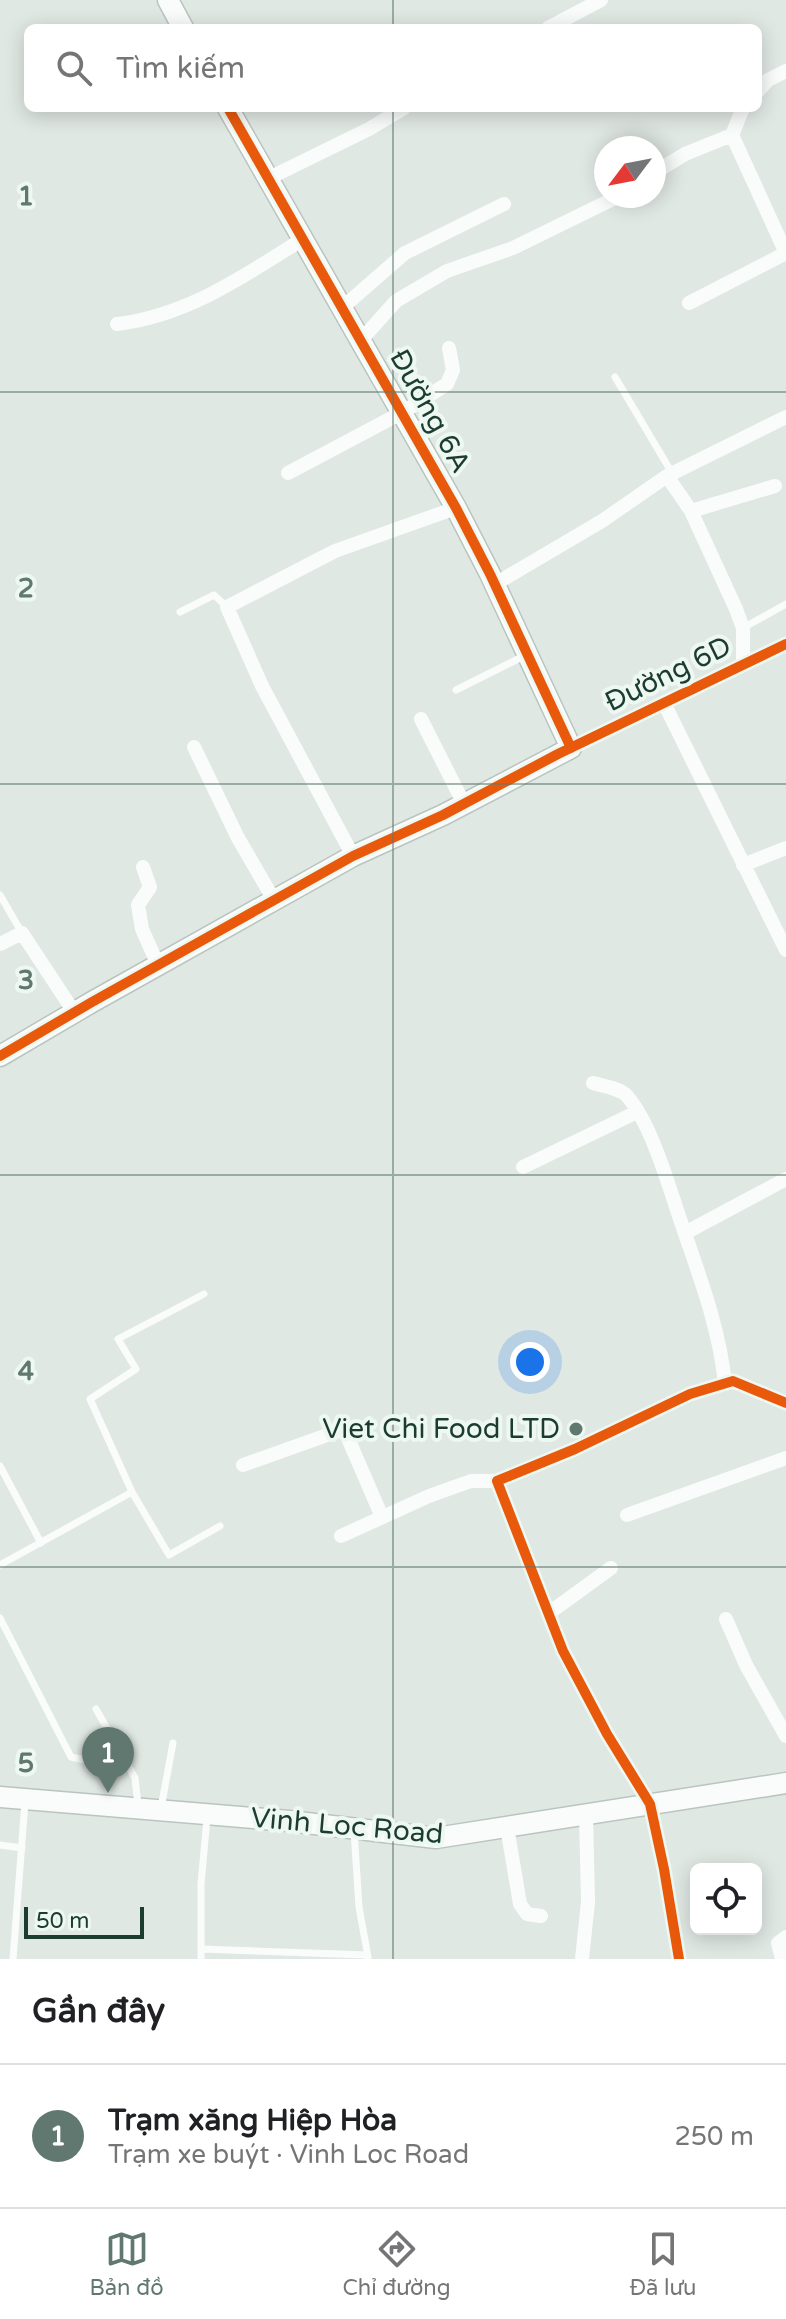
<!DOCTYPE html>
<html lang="vi">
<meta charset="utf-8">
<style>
body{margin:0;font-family:"Varela Round",sans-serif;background:#f6f6f6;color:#202124}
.controls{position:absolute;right:24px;bottom:24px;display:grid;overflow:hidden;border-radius:12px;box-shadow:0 4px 20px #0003}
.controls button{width:72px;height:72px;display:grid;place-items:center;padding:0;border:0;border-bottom:2px solid #e0e0e0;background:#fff;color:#202124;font:40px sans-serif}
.compass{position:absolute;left:594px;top:136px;width:72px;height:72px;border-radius:50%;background:#fff;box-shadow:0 4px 20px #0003;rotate:238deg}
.scale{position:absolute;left:24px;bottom:20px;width:120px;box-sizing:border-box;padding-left:8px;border:4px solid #1d3c31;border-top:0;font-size:22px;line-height:28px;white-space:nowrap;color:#1d3c31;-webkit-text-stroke:6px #eef8f2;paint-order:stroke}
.you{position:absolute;left:530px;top:1362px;width:28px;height:28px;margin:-20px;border:6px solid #fff;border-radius:50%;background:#1a73e8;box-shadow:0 0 0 12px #1a73e833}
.badge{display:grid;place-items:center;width:52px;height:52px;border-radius:50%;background:#617870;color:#fff;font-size:26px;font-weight:700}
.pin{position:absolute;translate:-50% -66px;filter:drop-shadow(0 2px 4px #0008)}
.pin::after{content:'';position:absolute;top:42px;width:28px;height:24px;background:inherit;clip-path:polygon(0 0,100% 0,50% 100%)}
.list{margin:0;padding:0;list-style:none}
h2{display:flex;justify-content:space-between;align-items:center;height:104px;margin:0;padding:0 32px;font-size:34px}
h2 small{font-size:26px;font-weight:400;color:#757577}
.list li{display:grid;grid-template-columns:52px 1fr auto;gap:24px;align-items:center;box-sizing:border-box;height:144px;padding:0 32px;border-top:2px solid #e0e0e0}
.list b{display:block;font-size:30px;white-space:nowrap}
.list p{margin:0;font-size:26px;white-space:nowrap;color:#757577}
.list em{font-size:26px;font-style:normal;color:#757577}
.icon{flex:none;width:44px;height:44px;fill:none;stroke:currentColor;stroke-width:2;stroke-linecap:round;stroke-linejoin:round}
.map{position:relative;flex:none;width:786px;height:1959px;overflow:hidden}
.search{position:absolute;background:#fff;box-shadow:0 4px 20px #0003;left:24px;right:24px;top:24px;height:88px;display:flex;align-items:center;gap:20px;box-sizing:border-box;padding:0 28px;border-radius:12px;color:#757577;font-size:30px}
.sheet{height:248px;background:#fff}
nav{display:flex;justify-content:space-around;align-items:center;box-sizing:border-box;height:112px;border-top:2px solid #e0e0e0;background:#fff;font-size:22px;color:#757577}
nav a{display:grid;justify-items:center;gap:4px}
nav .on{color:#617870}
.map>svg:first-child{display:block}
</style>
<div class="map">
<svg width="786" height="1959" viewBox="0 0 786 1959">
<rect width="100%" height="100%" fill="#e0e8e4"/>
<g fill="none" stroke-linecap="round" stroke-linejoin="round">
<g stroke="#bac5bf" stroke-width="23">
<path id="secondary" d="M168 0 183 28
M0 1056 92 1002 353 856 443 815 571 748 490 574 456 508 228 108
M0 1797 289 1821 436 1838 786 1783"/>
</g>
<path stroke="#fafcfb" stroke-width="7" d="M615 377 672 473
M180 612 214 595 227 607
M743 628 786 604
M456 690 526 655
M0 895 22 933
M204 1294 118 1339 136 1369 90 1399 132 1492 169 1555 220 1526
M0 1466 41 1543
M0 1565 132 1492
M0 1618 71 1757 85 1760 114 1744
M96 1709 135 1778 138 1805
M161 1808 173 1743
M354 1830 359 1907 368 1957
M0 1845 22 1848
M202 1949 367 1955
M13 1959 25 1802
M201 1959V1884L207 1818"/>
<path stroke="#fafcfb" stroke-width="14" d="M548 28 601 0
M758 91 768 80 786 71
M743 108 732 135 786 253
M654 173 685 154 732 135
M267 179 369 129 404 108
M689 303 786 253
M343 307 405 253 504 204
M117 324C187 316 244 276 303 239
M362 339 396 301 447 271 513 248 619 196
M288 473 403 412 447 384 453 370 449 348
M667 476 691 511 736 609 743 628V664
M691 511 775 486
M495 584 602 521 667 476 786 417
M664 703 786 950
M421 719 464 804
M194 747 238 838 274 900
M571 748 786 644
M353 856 262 686 227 607 335 551 456 508
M743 865 786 848
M143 867 150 887 138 905 142 929 158 965
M0 944 22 933 74 1012
M593 1083C603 1086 620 1088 627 1096 650 1122 667 1180 678 1213 697 1270 719 1324 725 1384
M523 1167 637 1112
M685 1233 786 1179
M243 1465 344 1429 382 1517
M627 1515 786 1458
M341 1536 429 1496 471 1481H497
M549 1613 611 1568
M726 1619 746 1665 786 1736
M507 1827 520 1904 527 1914 541 1916
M582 1959 588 1902 586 1814
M679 1959 664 1869 650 1804 607 1734 563 1651 497 1481 575 1449 690 1394 733 1381 786 1403
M782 1959 778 1943 786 1937"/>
<use href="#secondary" stroke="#fafcfb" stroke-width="20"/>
<g stroke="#eef8f2" stroke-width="15">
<path id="cycleway" d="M228 108 456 508 490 574 571 748
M0 1056 92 1002 353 856 443 815 558 754 786 644
M679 1959 664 1869 650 1804 607 1734 563 1651 497 1481 575 1449 690 1394 733 1381 786 1403"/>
</g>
<use href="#cycleway" stroke="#e8590c" stroke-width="10"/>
</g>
<path fill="none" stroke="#617870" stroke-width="2" stroke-opacity="0.55" d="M393 0V28M393 108V1959M0 392H786M0 784H786M0 1175H786M0 1567H786"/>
<circle fill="#617870" stroke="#eef8f2" stroke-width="3" cx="576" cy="1429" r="8"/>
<g text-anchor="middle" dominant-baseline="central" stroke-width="8" stroke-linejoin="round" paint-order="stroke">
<g font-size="28" fill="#1d3c31" stroke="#eef8f2">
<text transform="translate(430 411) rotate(61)">Đường 6A</text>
<text transform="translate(668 674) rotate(-26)">Đường 6D</text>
<text transform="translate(347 1826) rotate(5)">Vinh Loc Road</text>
</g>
<g font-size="28" fill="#1d3c31" stroke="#eef8f2" text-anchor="end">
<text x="560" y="1429">Viet Chi Food LTD</text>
</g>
</g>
<g font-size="26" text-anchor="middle" font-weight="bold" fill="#617870" stroke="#eef8f2" stroke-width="8" stroke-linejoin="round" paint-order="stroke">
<text x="26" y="205">1</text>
<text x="26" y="597">2</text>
<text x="26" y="989">3</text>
<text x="26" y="1380">4</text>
<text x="26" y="1772">5</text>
</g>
</svg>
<div class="controls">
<button><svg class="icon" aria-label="locate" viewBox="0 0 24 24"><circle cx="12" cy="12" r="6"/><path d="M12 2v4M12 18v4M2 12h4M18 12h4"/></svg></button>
</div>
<svg class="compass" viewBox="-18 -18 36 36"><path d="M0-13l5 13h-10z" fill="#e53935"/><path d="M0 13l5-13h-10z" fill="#757577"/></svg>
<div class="scale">50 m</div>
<div class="you"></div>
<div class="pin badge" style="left:108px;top:1793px">1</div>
<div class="search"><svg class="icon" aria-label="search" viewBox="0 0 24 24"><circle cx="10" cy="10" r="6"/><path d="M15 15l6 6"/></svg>Tìm kiếm</div>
</div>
<section class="sheet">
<h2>Gần đây<small></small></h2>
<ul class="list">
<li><span class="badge">1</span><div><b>Trạm xăng Hiệp Hòa</b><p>Trạm xe buýt · Vinh Loc Road</p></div><em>250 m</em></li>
</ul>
</section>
<nav>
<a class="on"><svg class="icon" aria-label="map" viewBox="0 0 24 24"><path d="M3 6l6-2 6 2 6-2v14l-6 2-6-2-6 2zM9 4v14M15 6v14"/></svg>Bản đồ</a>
<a><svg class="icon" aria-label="directions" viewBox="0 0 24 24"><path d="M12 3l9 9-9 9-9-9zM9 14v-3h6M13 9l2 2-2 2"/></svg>Chỉ đường</a>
<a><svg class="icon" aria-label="saved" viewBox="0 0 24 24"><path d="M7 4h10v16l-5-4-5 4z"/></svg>Đã lưu</a>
</nav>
